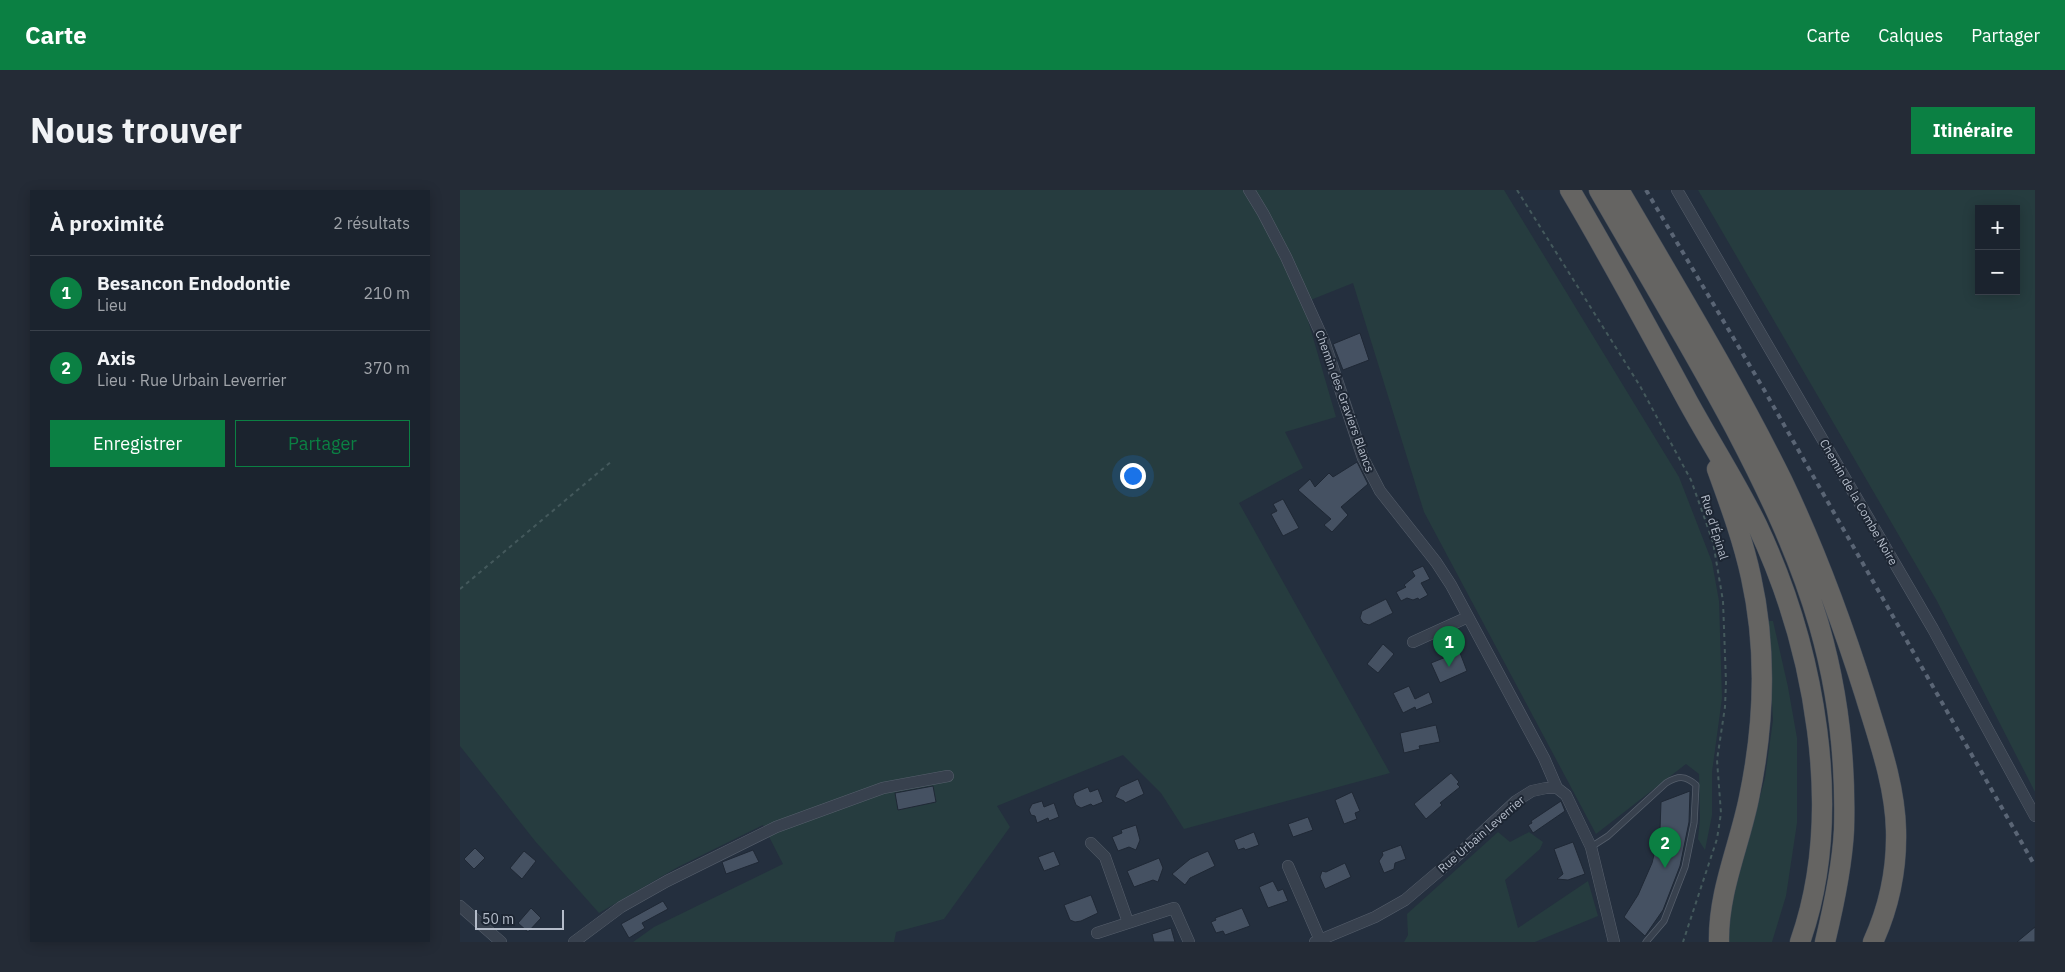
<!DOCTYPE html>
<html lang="fr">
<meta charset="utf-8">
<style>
body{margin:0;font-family:"IBM Plex Sans",sans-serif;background:#242b36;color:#f1f3f6}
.controls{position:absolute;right:15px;top:15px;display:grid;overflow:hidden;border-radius:0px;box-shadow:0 2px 12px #0003}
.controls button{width:45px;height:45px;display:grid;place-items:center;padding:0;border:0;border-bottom:1px solid #39404a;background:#1b232e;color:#f1f3f6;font:25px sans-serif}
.scale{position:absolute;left:15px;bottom:12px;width:89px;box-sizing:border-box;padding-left:5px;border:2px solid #b4bcc9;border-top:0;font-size:14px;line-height:18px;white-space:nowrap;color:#b4bcc9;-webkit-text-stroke:4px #1d2633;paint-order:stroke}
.you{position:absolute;left:672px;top:285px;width:18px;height:18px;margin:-12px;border:4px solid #fff;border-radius:50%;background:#1a73e8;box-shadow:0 0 0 8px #1a73e833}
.badge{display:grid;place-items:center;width:32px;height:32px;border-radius:50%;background:#0b8043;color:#fff;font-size:16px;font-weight:700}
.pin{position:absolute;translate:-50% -41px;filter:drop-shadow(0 1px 2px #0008)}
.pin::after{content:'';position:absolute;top:26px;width:18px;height:15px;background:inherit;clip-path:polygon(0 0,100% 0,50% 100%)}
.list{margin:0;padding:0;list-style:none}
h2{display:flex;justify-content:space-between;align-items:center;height:65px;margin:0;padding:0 20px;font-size:21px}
h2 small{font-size:16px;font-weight:400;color:#a0a4aa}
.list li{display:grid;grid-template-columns:32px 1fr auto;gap:15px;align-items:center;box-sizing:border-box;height:75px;padding:0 20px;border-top:1px solid #39404a}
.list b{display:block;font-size:19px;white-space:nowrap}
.list p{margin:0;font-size:16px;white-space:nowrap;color:#a0a4aa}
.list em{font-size:16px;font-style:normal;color:#a0a4aa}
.actions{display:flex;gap:10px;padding:15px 20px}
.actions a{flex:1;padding:11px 0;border:1px solid #0b8043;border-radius:0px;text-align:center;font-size:18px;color:#0b8043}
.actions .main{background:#0b8043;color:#fff}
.map{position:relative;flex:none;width:1575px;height:752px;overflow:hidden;border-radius:0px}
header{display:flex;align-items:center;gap:30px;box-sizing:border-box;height:70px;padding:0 25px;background:#0b8043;color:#fff}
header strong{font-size:24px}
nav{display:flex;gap:28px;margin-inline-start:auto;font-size:18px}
.intro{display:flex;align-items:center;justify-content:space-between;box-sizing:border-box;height:120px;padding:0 30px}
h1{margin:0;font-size:35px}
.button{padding:12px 22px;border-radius:0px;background:#0b8043;color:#fff;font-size:18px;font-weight:700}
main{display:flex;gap:30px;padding:0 30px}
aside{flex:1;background:#1b232e;border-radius:0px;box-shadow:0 2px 12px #0003}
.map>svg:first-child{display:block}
</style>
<header>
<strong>Carte</strong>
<nav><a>Carte</a><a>Calques</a><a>Partager</a></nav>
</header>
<div class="intro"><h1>Nous trouver</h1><a class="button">Itinéraire</a></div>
<main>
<aside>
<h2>À proximité<small>2 résultats</small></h2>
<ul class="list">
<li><span class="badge">1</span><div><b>Besancon Endodontie</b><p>Lieu</p></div><em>210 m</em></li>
<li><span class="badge">2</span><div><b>Axis</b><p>Lieu · Rue Urbain Leverrier</p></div><em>370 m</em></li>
</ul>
<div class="actions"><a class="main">Enregistrer</a><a>Partager</a></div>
</aside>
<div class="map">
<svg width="1575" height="752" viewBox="0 0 1575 752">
<rect width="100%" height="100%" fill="#242f3e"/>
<path fill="#263c3f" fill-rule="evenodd" d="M0 0H1044L1219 287 1252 372 1259 411 1262 508 1252 582V625L1245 660 1238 649 1240 628 1239 584 1226 574 1136 644 964 322 893 93 843 113 876 227 825 242 843 278 779 313 930 583 724 639 701 603 663 565 537 616 550 637 484 729 436 742 434 752H173L194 737 323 674 303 635 218 677 139 723 75 651 0 556Z
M1238 0H1575V602L1477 411ZM1519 19H1556V101H1519Z
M1307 431H1313L1328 497 1337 548V633L1326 706 1312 752H1266L1267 729 1305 588 1313 530Z
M1038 642 1050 652 1069 642 1083 652 1080 659 1045 690 1058 738 1128 691 1138 726 1075 752H944L948 745 947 724Z"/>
<path fill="#455162" stroke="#1f2835" d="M900 143 909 170 883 180 873 154Z
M897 272 908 294 881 317 888 325 872 342 864 335 871 329 838 300 850 289 855 297 869 283 873 287Z
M823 309 839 338 823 346 811 324 817 321 813 314Z
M963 376 970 389 961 393 968 405 959 410 958 408 953 410 947 408 941 411 936 402 946 397 944 395 955 386 952 381Z
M926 409 933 423 909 435 903 433 900 428 902 421Z
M923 454 934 464 918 483 907 474Z
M997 455 1007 481 980 493 971 473 991 465 988 459Z
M949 496 955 509 969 502 973 513 956 520 955 517 943 523 933 503Z
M976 535 980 552 959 556 960 559 944 563 940 543Z
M991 583 999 592 997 594 1000 597 980 613 982 615 966 629 954 614Z
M678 589 684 604 665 613 664 611 655 607 660 597Z
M473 596 476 612 438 620 435 603Z
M628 597 630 602 638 599 643 612 633 616 631 614 621 618 616 615 613 607 614 603Z
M1230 601 1229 632 1220 676 1203 720 1185 746 1164 727 1178 705 1192 673 1200 640 1201 612Z
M892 602 900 621 895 623 897 629 884 634 875 610Z
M582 611 584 617 594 613 599 627 589 631 588 628 577 633 575 626 571 625 569 620 572 614Z
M1101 611 1105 621 1073 643 1068 635 1072 633 1071 631Z
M848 627 853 640 833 647 828 634Z
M676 635 680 650 676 660 669 657 658 661 652 647 662 643 661 640Z
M794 642 799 655 785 660 784 658 778 660 774 650Z
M1113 652 1125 684 1108 690 1097 689 1103 684 1094 659Z
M941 655 946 669 935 673 934 679 924 683 919 671 923 665 922 662Z
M15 658 25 668 14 679 4 669Z
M293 660 299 672 266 684 262 672Z
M64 661 76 671 62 689 50 678Z
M594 661 600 675 584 681 578 667Z
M748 661 755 676 730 688 725 695 712 684 730 669Z
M699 668 703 678 698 692 693 690 674 697 667 681Z
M885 673 891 687 865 699 860 687 862 681 866 682Z
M813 691 818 701 823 699 828 711 808 718 799 697Z
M631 705 638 723 621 731 615 732 610 730 604 715Z
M203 711 208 719 182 733 185 738 169 748 161 734Z
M71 718 81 728 68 742 58 733Z
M782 718 790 736 765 745 763 741 756 743 751 732 756 730 755 728Z
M1575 737V752H1557Z
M711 738 715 752H694L692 744Z"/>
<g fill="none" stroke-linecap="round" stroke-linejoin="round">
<g stroke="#565f6c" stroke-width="7">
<path id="service" d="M1131 657 1148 646 1206 593C1218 586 1225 585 1236 595L1234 633 1225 677 1204 731 1186 752"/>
</g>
<g stroke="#565f6c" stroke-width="12">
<path id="minor" d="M789 0 803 23 826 67 864 151 903 268 920 301 976 372 991 395 1084 568 1097 598
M1217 0 1473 439 1575 626
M953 452 1008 427
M631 653 645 667 668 732
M828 676 860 750
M0 716 41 752
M637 743 714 718 729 752
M114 752 161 717 207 691 316 637 423 598 488 586
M855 752 915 727 945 710 998 665 1056 611 1072 601 1086 598H1097L1106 605 1131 657 1154 752"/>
</g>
<g stroke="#434c59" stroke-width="21">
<path id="trunk" d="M1110 0C1151 69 1189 140 1227 210 1250 252 1276 292 1297 335 1354 456 1386 622 1340 752
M1139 0C1185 80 1233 159 1276 240 1309 303 1339 366 1359 435 1378 501 1386 571 1384 640 1382 678 1374 715 1365 752
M1159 0C1215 96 1273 191 1322 290 1355 359 1382 432 1405 505 1418 548 1435 594 1436 640 1437 678 1429 717 1413 752
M1257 279C1270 315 1283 350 1291 387 1307 459 1304 536 1289 608 1279 657 1258 702 1259 752"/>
</g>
<path stroke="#44595c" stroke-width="2" stroke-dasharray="4 4" stroke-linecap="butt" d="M1057 0 1180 196 1231 290 1253 352 1263 411 1266 492 1265 517 1257 570 1261 623 1257 649 1223 752
M0 399 152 271"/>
<use href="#service" stroke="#38414e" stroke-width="5.5"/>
<use href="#minor" stroke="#38414e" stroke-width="11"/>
<use href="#trunk" stroke="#656462" stroke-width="20"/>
<path stroke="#5a6575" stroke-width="4" stroke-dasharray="5 5" stroke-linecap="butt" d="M1186 0 1303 198 1575 676"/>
</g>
<g text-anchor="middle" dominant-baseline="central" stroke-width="4" stroke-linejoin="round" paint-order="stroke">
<g font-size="12" fill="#b4bcc9" stroke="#1d2633">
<text transform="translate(885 211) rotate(70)">Chemin des Graviers Blancs</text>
<text transform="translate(1399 312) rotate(60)">Chemin de la Combe Noire</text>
<text transform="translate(1255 337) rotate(73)">Rue d'Épinal</text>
<text transform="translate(1021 644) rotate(-41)">Rue Urbain Leverrier</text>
</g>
</g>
</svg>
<div class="controls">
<button>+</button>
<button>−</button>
</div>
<div class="scale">50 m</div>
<div class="you"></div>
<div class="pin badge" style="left:989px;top:477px">1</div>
<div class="pin badge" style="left:1205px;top:678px">2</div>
</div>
</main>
